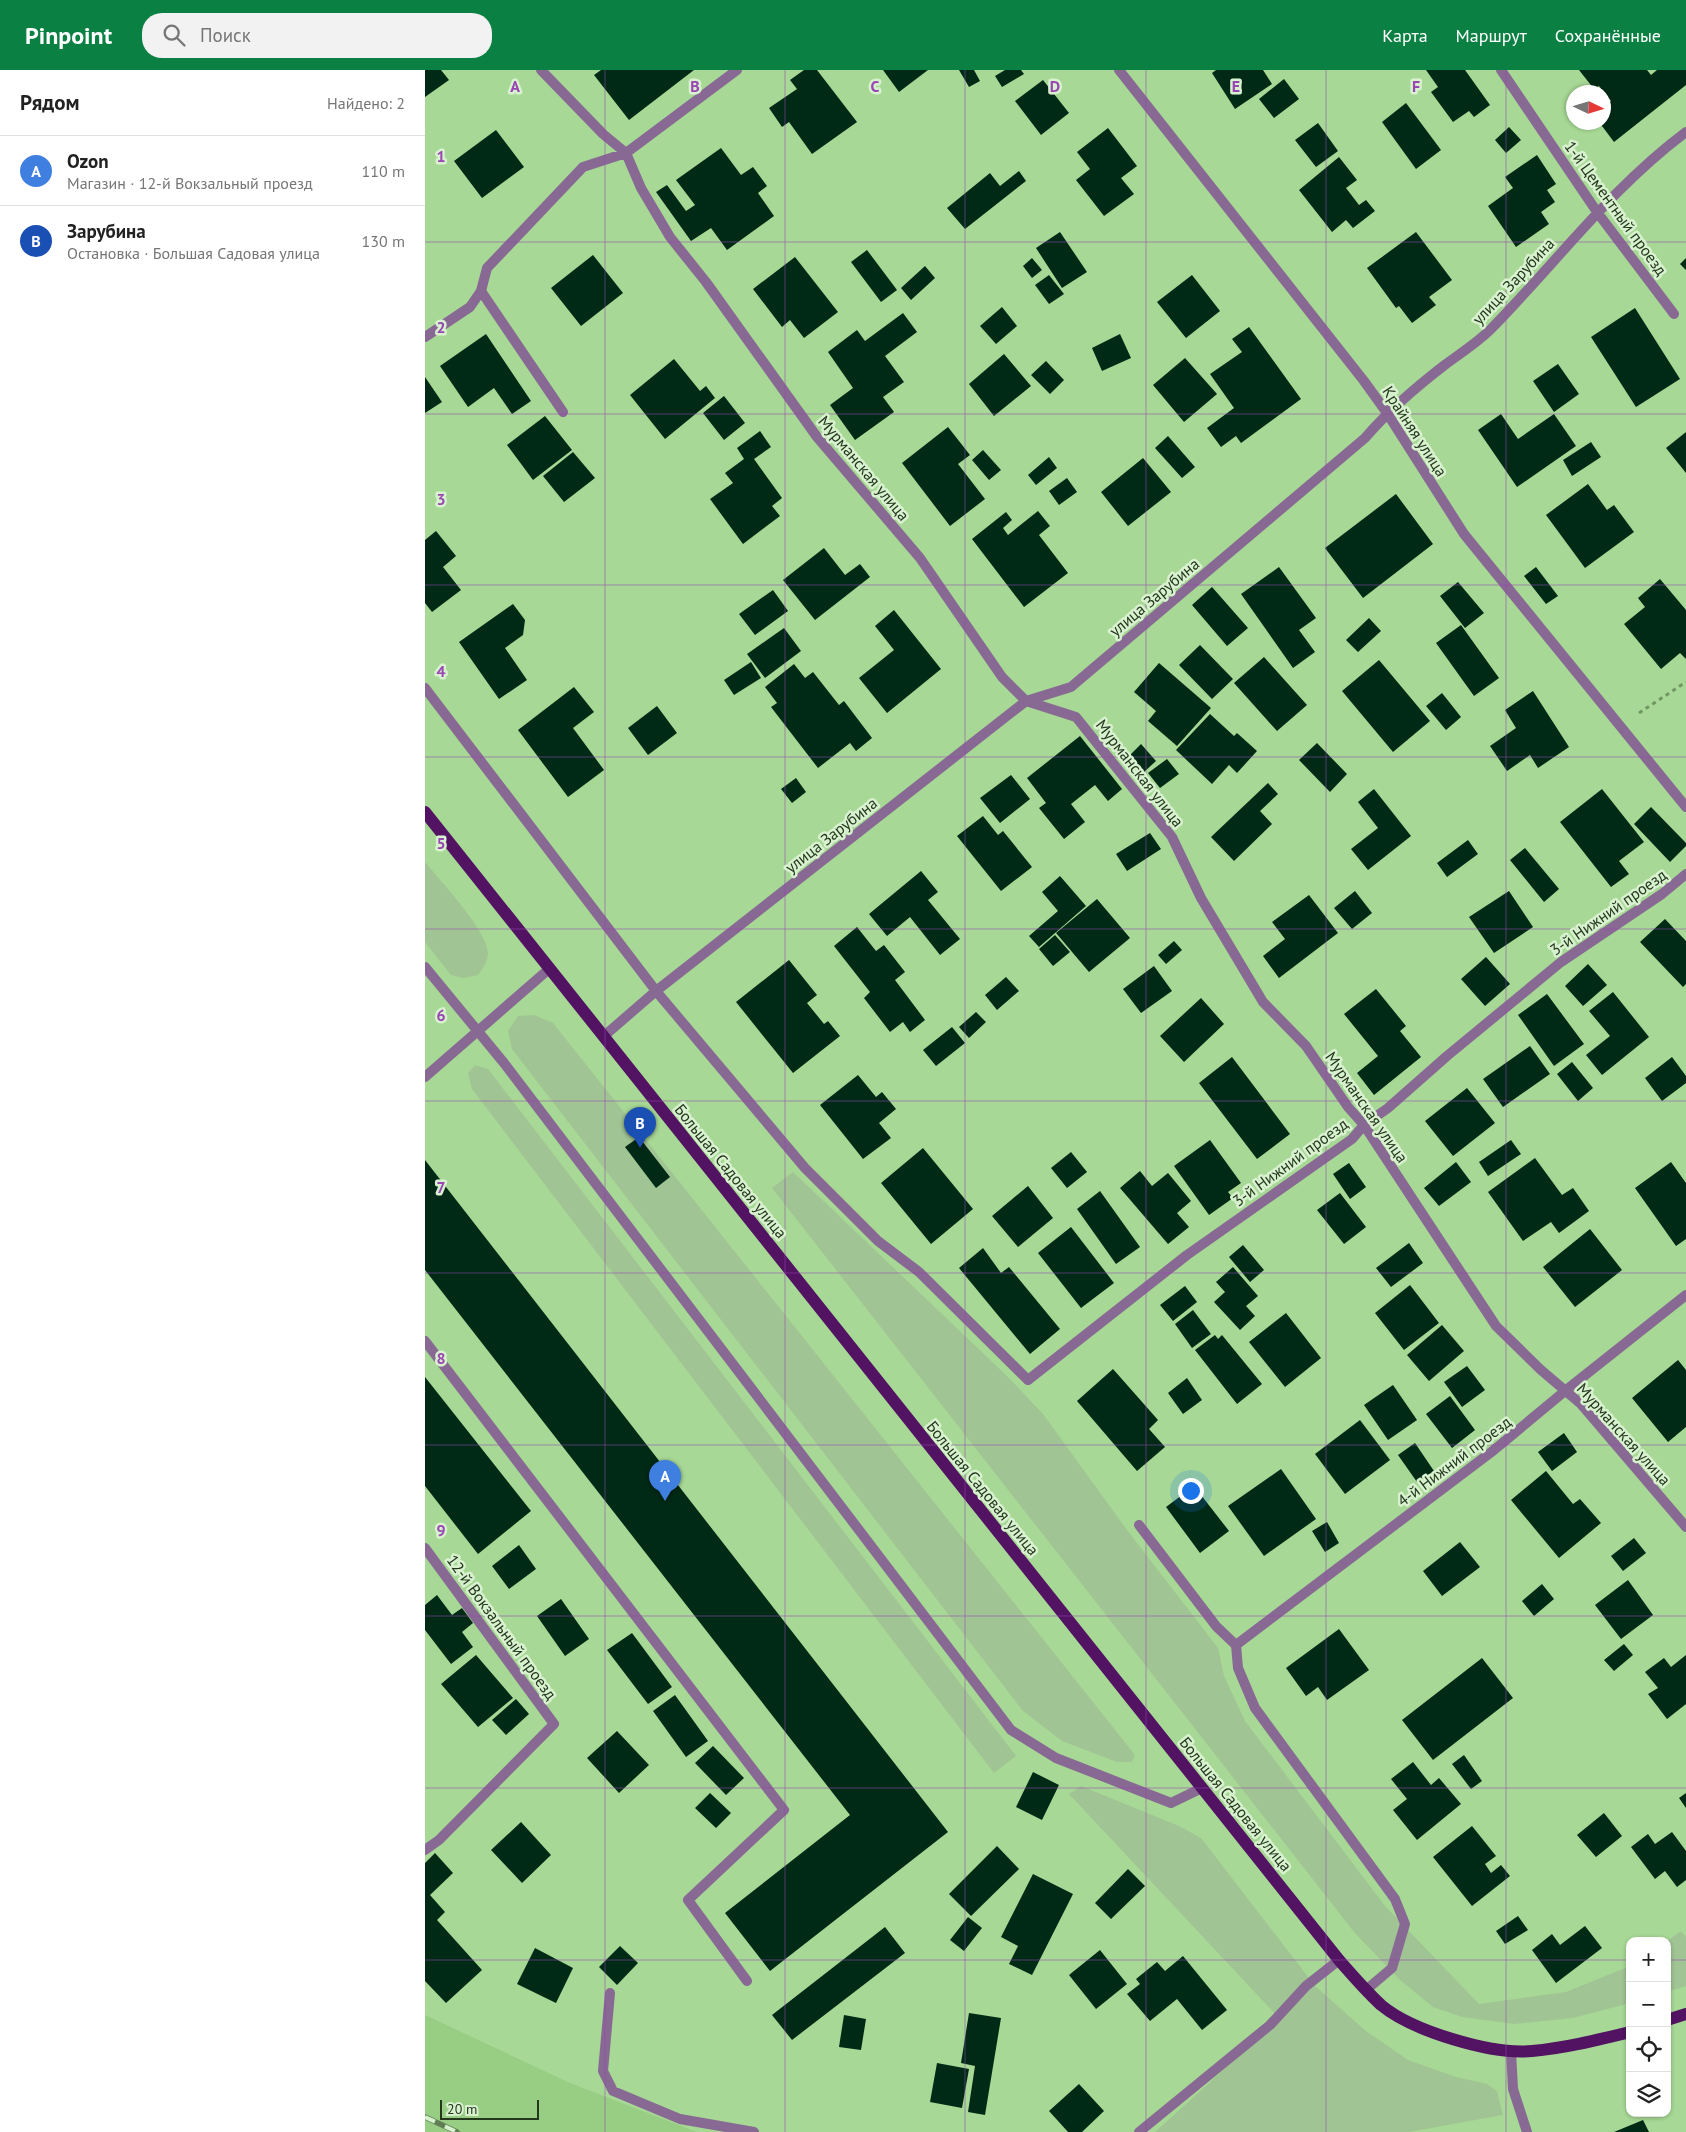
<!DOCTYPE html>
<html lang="ru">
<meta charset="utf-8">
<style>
body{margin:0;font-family:"PT Sans",sans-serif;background:#f2f2f2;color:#222}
.controls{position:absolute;right:15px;bottom:15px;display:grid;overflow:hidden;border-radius:10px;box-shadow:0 1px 4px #0004}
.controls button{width:45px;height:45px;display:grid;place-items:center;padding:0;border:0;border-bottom:1px solid #e0e0e0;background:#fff;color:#222;font:25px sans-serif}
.compass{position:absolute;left:1141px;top:15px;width:45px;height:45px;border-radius:50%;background:#fff;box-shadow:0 1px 4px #0004;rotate:94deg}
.scale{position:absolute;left:15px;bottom:12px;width:99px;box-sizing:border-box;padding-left:5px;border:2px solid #24371d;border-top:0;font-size:14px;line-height:18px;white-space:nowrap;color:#24371d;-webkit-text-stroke:4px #d8f1cf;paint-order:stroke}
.you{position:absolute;left:765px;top:1420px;width:18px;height:18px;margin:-12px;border:4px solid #fff;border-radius:50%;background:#1a73e8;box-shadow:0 0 0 8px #1a73e833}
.badge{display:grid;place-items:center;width:32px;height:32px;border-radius:50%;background:#0b8043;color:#fff;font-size:16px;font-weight:700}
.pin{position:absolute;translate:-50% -41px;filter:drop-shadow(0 1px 2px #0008)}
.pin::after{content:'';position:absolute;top:26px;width:18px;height:15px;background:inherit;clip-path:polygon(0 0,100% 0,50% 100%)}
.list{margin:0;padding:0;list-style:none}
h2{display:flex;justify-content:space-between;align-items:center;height:65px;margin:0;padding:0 20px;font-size:21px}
h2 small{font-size:16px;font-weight:400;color:#767676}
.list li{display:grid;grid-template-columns:32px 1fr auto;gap:15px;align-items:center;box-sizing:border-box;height:70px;padding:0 20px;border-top:1px solid #e0e0e0}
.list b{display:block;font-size:19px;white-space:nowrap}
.list p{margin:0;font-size:16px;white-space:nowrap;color:#767676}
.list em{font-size:16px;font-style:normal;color:#767676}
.icon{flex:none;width:28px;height:28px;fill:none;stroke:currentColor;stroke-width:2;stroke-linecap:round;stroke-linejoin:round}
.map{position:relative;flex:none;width:1261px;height:2062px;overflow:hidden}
header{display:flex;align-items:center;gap:30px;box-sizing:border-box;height:70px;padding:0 25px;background:#0b8043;color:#fff}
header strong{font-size:24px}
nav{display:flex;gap:28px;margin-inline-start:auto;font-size:18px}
.search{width:350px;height:45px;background:#f2f2f2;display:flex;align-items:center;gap:12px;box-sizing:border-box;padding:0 18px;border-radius:20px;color:#767676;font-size:19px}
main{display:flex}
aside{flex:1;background:#fff}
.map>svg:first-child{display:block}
</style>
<header>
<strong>Pinpoint</strong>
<div class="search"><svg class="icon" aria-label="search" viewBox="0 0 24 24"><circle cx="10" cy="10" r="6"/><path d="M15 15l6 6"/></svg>Поиск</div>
<nav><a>Карта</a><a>Маршрут</a><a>Сохранённые</a></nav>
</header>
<main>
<aside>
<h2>Рядом<small>Найдено: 2</small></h2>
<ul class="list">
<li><span class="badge" style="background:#3f7fe0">A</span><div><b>Ozon</b><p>Магазин · 12-й Вокзальный проезд</p></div><em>110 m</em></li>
<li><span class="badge" style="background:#1a4fb4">B</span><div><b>Зарубина</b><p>Остановка · Большая Садовая улица</p></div><em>130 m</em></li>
</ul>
</aside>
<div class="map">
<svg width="1261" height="2062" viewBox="0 0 1261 2062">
<rect width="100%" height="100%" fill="#a7d895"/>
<path fill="#98cd84" d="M0 1945 145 2013 272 2062H0Z"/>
<path fill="#a0c493" d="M0 792C16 812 63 861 63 884 62 893 58 898 53 905L38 908 26 905 0 872Z
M109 945 128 953 710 1685 707 1692H692L637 1671 598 1641 87 979 83 961 93 946Z
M50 995 63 999 591 1686 569 1703 47 1019 43 1003Z
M368 1102 582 1306 618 1344 702 1460 793 1578 799 1606 820 1651 960 1836 1054 1934 1141 1922 1205 1896V1933L1148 1948 1089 1954 1037 1947 1008 1937 975 1910 929 1862 347 1118Z
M656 1716 754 1756 776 1768 890 1916 941 1961 983 1990 1031 2007 1062 2014 1072 2021 1078 2045 984 2062H730L855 1949 644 1724Z
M1256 1861 1261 1867V1916L1242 1922V1871Z"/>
<path fill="#002a16" d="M0 0H16L24 10 0 27Z
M176 0H269L204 50 169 5Z
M379 0H392L432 52 387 84 364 52 357 57 344 38 372 19 365 10Z
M458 0H503L474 22Z
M534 0H549L555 11 544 17Z
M580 0H596L599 4 577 17 570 6Z
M791 0H838L847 14 810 39 787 3Z
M1001 0H1040L1065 35 1049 47 1044 41 1028 52 1006 22 1013 17Z
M1154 0H1222L1226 5 1232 0H1261V15L1189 72 1174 52H1178V37L1186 31 1174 16 1169 19Z
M859 9 874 29 849 48 834 29Z
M618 10 644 43 616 65 590 31Z
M981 33 1016 80 991 99 957 52Z
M893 53 913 81 891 97 870 70Z
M1084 57 1096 70 1081 83 1070 70Z
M683 58 712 96 696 108 709 124 679 146 651 110 665 99 652 82Z
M71 60 99 97 57 128 29 91Z
M296 78 316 105 328 97 342 116 333 123 349 146 302 180 286 158 266 171 231 122 242 115 261 141 270 135 251 110Z
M1112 85 1131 114 1122 120 1130 132 1116 142 1124 154 1091 177 1063 136 1088 118 1080 107Z
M914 87 932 110 921 118 934 135 941 130 950 141 928 158 921 150 907 162 874 120Z
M594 101 601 111 540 159 522 138 565 103 575 116Z
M635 162 662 202 637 218 611 178Z
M991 162 1027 210 1004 227 1011 235 987 253 974 236 971 238 942 198Z
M442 180 472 220 456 232 426 192Z
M168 185 198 223 156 256 126 218Z
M370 187 413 242 379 268 365 250 357 257 328 219Z
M607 188 617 200 607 208 598 196Z
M1261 188V200L1255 194Z
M500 196 510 208 486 230 476 218Z
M624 205 639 224 624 234 610 215Z
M767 205 795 241 761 268 732 232Z
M577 237 592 256 571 274 555 256Z
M1210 238 1255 309 1211 337 1166 267Z
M478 243 492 262 460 286 479 312 458 327 469 342 430 370 405 335 428 318 403 282 432 260 440 271Z
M824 257 876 329 816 373 811 366 796 377 782 358 809 338 785 304 817 282 807 269Z
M61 264 106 331 87 344 69 318 43 337 15 296Z
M695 264 706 288 677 301 667 278Z
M579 284 606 316 569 346 544 314Z
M760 288 792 324 759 352 728 315Z
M249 289 275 321 281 316 290 328 240 369 205 325Z
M621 291 639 310 625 324 606 305Z
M1133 294 1154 324 1129 342 1108 311Z
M0 307 17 332 0 343Z
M299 326 320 353 299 370 278 343Z
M1076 344 1093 369 1129 344 1151 376 1092 417 1053 360Z
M120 346 147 380 108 410 82 375Z
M523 357 545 385 533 394 560 429 525 456 477 393Z
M335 361 346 377 329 389 357 428 347 436 355 446 318 474 285 429 308 413 300 403 319 389 312 378Z
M1261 362V403L1241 378Z
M743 366 770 397 757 408 730 378Z
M1166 372 1176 387 1147 406 1138 390Z
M558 380 576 400 564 410 547 390Z
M148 382 170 408 139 432 118 406Z
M624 387 632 398 611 415 603 405Z
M718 388 746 422 703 456 676 422Z
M642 408 652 422 634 435 624 421Z
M1163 414 1182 440 1189 435 1209 462 1160 498 1121 445Z
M971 424 1008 474 938 528 900 478Z
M613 441 625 456 614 465 643 503 599 537 547 469 581 442 587 450 578 458 583 465Z
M11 461 31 486 18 497 36 520 7 542 0 533V470Z
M399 478 420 505 435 494 445 507 390 550 358 510Z
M854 497 891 548 874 560 890 582 868 598 816 524Z
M1111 497 1133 526 1121 534 1099 506Z
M1235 509 1261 540V589L1255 583 1236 599 1199 554 1220 537 1213 528Z
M1033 512 1059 543 1040 558 1015 526Z
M787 517 823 558 802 576 767 535Z
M348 520 363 541 330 565 314 544Z
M88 534 100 550 98 565 80 578 102 610 74 629 34 572Z
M469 540 516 599 462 643 434 608 469 580 450 556Z
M944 548 956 561 933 582 921 570Z
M1036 555 1074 608 1049 626 1011 573Z
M359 558 376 581 340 608 322 584Z
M775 575 808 609 787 629 754 595Z
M839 587 882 635 852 661 809 613Z
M954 590 1005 651 968 682 917 621Z
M326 592 336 608 309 625 299 610Z
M734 593 786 638 752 676 723 651 731 641 709 622Z
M369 594 380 608 388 602 414 635 419 631 447 668 431 681 425 673 393 698 346 637 352 633 340 617Z
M149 617 169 642 148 658 179 700 143 727 93 660Z
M1108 621 1144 677 1113 698 1105 685 1082 701 1065 676 1091 658 1080 640Z
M1017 623 1036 647 1021 660 1001 636Z
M232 636 252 663 223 685 203 658Z
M785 644 809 666 812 663 832 681 812 703 804 695 787 714 751 680Z
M655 666 697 719 683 731 670 715 646 734 660 752 639 769 614 738 621 733 602 708Z
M892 673 922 704 905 722 874 690Z
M716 674 731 691 719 702 704 686Z
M742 689 754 704 735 718 723 703Z
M586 705 605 729 575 753 555 728Z
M371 708 381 722 367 733 356 719Z
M843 713 853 724 835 741 847 754 809 791 786 767Z
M949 719 986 766 943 800 926 779 953 758 933 732Z
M1177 719 1219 772 1194 791 1204 804 1186 817 1135 752Z
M1226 737 1261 773V776L1245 792 1209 754Z
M558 746 573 765 578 761 607 797 576 821 532 766Z
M725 763 736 779 702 801 691 784Z
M1043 770 1053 784 1022 807 1012 793Z
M1100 778 1134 819 1119 832 1085 790Z
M496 801 513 822 503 830 535 869 515 885 485 847 462 866 444 844Z
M635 806 661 836 614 877 604 866 633 841 617 822Z
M930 821 947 843 927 859 909 838Z
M1084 821 1108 857 1069 883 1044 847Z
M884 825 913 863 854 908 838 886 860 869 847 852Z
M672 829 705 868 664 902 631 863Z
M1240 849 1261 871V914L1258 917 1215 872Z
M432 857 451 881 459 875 480 902 470 910 500 950 485 962 478 952 465 962 439 928 445 922 409 876Z
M630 865 645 882 628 896 614 879Z
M749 871 757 880 741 894 733 885Z
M1061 887 1085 914 1060 936 1036 909Z
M364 890 392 925 382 933 399 954 403 951 415 966 368 1003 311 932Z
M1163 894 1182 915 1158 936 1140 916Z
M729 896 747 921 716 943 698 919Z
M581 907 594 921 572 940 560 925Z
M951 919 981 956 975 961 996 987 949 1025 932 1003 953 986 919 944Z
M1188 922 1224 967 1177 1005 1161 985 1185 966 1164 941Z
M1122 924 1159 974 1129 996 1093 945Z
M776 928 799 954 759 992 735 966Z
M551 942 561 952 544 968 534 957Z
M527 957 540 973 511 996 498 980Z
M1105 976 1125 1004 1078 1037 1058 1009Z
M807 987 865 1064 832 1089 774 1013Z
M1247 987 1261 1006V1013L1237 1031 1220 1008Z
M1147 992 1168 1018 1153 1031 1132 1004Z
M433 1005 451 1027 457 1022 471 1039 454 1053 466 1068 438 1089 395 1035Z
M1042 1018 1070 1053 1028 1086 1000 1051Z
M214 1067 245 1107 231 1118 200 1077Z
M785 1070 816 1113 803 1122 808 1128 784 1145 749 1096Z
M1086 1070 1096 1084 1063 1106 1054 1092Z
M498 1078 548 1139 506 1174 456 1113Z
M646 1082 662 1102 642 1118 626 1098Z
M1110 1088 1137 1125 1148 1118 1164 1141 1134 1163 1126 1152 1098 1171 1063 1122Z
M0 1090 523 1762 345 1901 300 1843 425 1745 0 1200Z
M1031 1092 1046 1112 1014 1136 999 1118Z
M1246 1092 1261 1113V1169L1251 1176 1210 1118Z
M924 1093 941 1117 925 1129 908 1104Z
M715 1101 727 1116 743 1103 766 1131 752 1143 764 1157 743 1174 695 1118Z
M603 1116 628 1148 593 1177 567 1146Z
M675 1121 715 1177 691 1194 652 1139Z
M915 1123 941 1157 919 1174 892 1140Z
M646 1157 689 1213 656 1238 613 1183Z
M1165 1159 1197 1200 1150 1237 1118 1197Z
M984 1173 998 1193 966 1217 951 1198Z
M818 1175 839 1200 825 1212 804 1187Z
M558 1178 576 1203 584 1197 635 1259 605 1284 534 1198Z
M808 1197 833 1226 821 1236 830 1246 815 1260 789 1232 800 1222 791 1212Z
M985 1215 1014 1253 979 1280 950 1243Z
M760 1216 772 1232 748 1251 735 1235Z
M768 1240 786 1264 767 1278 750 1254Z
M861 1243 896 1288 860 1317 824 1272Z
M1017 1255 1039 1281 1004 1311 982 1285Z
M790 1265 793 1269 797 1265 837 1314 812 1334 770 1280Z
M1253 1290 1261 1300V1357L1243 1372 1207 1328Z
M1042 1296 1060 1320 1037 1337 1019 1312Z
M688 1299 733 1350 724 1359 740 1377 712 1401 652 1331Z
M0 1307 106 1441 53 1484 0 1416Z
M762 1308 777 1330 758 1344 743 1323Z
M968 1315 992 1350 963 1370 939 1335Z
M1025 1326 1050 1360 1027 1378 1001 1344Z
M935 1350 965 1390 920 1424 890 1384Z
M1139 1363 1152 1382 1127 1401 1113 1382Z
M990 1373 1009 1401 992 1412 973 1385Z
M856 1399 891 1449 839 1486 803 1436Z
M1121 1401 1148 1434 1155 1429 1176 1453 1134 1488 1086 1430Z
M769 1416 804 1461 775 1483 741 1437Z
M902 1452 914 1473 900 1482 887 1461Z
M1209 1468 1221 1483 1198 1501 1186 1486Z
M1035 1472 1055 1497 1017 1526 998 1501Z
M94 1475 111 1499 84 1519 67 1496Z
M1203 1510 1228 1545 1196 1569 1170 1535Z
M1117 1514 1129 1529 1109 1546 1097 1531Z
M12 1525 27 1545 37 1538 48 1553 37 1562 48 1577 26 1594 0 1560V1535Z
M136 1529 164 1569 140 1586 112 1546Z
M914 1559 944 1600 902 1630 893 1617 881 1626 861 1598Z
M207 1563 247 1617 223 1634 182 1580Z
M1199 1574 1208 1585 1189 1601 1179 1590Z
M51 1585 88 1628 53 1657 16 1614Z
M1261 1585V1634L1242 1649 1223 1624 1233 1618 1220 1602 1239 1588 1246 1597Z
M1057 1588 1088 1628 1008 1690 977 1650Z
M250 1625 283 1671 261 1687 228 1641Z
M91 1629 104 1644 81 1665 67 1650Z
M192 1661 224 1695 194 1723 162 1688Z
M288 1676 319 1708 301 1725 270 1693Z
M1039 1685 1057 1711 1046 1719 1027 1694Z
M988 1692 1006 1715 1014 1708 1036 1734 992 1770 968 1740 982 1729 966 1709Z
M608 1702 634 1715 617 1750 591 1737Z
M285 1723 306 1743 291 1758 270 1738Z
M1261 1723V1738L1254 1728Z
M1179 1743 1197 1766 1171 1787 1152 1765Z
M96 1752 126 1785 97 1813 66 1780Z
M1047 1756 1071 1786 1060 1794 1066 1803 1076 1795 1085 1806 1047 1836 1008 1787Z
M1247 1762 1261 1781V1810L1252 1817 1240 1801 1230 1809 1206 1777 1223 1764 1230 1774Z
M572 1776 594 1799 546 1846 524 1824Z
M10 1783 28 1803 5 1825 20 1842 12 1850 57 1900 21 1933 0 1911V1793Z
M703 1799 720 1816 686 1849 670 1833Z
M608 1804 648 1824 607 1905 584 1894 593 1876 576 1867Z
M1093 1846 1103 1860 1080 1874 1071 1861Z
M543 1847 557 1858 539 1881 525 1870Z
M1160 1856 1177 1878 1131 1913 1107 1880 1127 1864 1135 1875Z
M460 1857 480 1883 367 1970 347 1945Z
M195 1876 213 1893 192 1915 174 1897Z
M110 1878 148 1898 131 1933 92 1914Z
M675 1880 702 1914 671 1939 644 1905Z
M758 1886 802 1940 777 1960 752 1929 725 1951 702 1924 715 1914 711 1909 732 1892 740 1901Z
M544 1943 576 1948 560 2045 543 2042 550 1996 536 1993Z
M419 1945 441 1949 436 1980 414 1977Z
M512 1993 544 1999 537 2038 505 2032Z
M654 2014 679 2041 657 2062H643L624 2041Z
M1218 2050 1224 2062H1189Z"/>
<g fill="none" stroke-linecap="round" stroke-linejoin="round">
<path stroke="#719664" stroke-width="3" stroke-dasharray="4 4" stroke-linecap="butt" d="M1214 643 1261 612"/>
<path stroke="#886993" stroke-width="10" d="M56 221 138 342
M0 618 231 921 380 1098 453 1171 494 1202 603 1310
M0 1271 359 1740 263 1830 322 1911
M714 1455 791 1556 811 1575 813 1598 830 1638 970 1829 980 1854 967 1898 941 1920"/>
<path stroke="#886993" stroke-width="10" d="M116 0 178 64 201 83 216 118 245 167 281 212 392 367 495 488 577 607 601 631 651 647 747 767 776 828 838 932 881 976 923 1037 939 1055 1071 1256 1116 1300 1156 1334 1261 1457
M694 0 939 311 962 343 1039 464 1261 737
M1076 0 1172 142 1249 244
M0 267 45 237 56 221 62 198 158 97 201 83 312 0
M0 897 79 993 586 1660 631 1688 746 1733 777 1718
M179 966 231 921 601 631 646 617 940 368C964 340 991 317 1021 294 1036 283 1053 272 1066 259 1131 193 1186 118 1261 62
M0 1007 124 899
M603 1310 762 1185 927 1069 939 1055 963 1038 1022 986 1136 892 1237 824 1261 804
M0 1478 129 1654 14 1770 0 1780
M811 1575 1069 1380 1140 1321 1261 1225
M185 1923 178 2001 188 2021 255 2049 329 2062
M1086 1981 1088 2019 1102 2062
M714 2062 845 1955 881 1916 914 1890"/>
<path stroke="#511362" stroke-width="12" d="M0 742 914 1890C927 1905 941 1921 956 1935 987 1961 1067 1985 1107 1981 1140 1978 1172 1970 1205 1962
M1242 1950 1261 1944"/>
<g stroke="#608054" stroke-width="5.5">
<path id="rail" d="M0 2047 32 2062"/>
</g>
<use href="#rail" stroke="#d8f1cf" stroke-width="4" stroke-dasharray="11" stroke-linecap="butt"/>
</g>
<path fill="none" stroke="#9945b3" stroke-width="1" stroke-opacity="0.55" d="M180 0V2062M360 0V2062M540 0V2062M721 0V2062M901 0V2062M1081 0V2062M0 172H1261M0 344H1261M0 515H1261M0 687H1261M0 859H1261M0 1031H1261M0 1203H1261M0 1375H1261M0 1546H1261M0 1718H1261M0 1890H1205M1242 1890H1261"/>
<g text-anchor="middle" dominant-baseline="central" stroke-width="5" stroke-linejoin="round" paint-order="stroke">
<g font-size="16" fill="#24371d" stroke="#d8f1cf">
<text transform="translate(1191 138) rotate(54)">1-й Цементный проезд</text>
<text transform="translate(1088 211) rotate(-47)">улица Зарубина</text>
<text transform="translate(990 361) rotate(57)">Крайняя улица</text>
<text transform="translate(439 398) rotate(50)">Мурманская улица</text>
<text transform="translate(729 527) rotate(-40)">улица Зарубина</text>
<text transform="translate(715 703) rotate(52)">Мурманская улица</text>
<text transform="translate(406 765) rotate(-38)">улица Зарубина</text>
<text transform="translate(1183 842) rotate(-35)">3-й Нижний проезд</text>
<text transform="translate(942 1037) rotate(55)">Мурманская улица</text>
<text transform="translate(865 1092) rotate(-36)">3-й Нижний проезд</text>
<text transform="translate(306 1101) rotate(51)">Большая Садовая улица</text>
<text transform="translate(1199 1364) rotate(48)">Мурманская улица</text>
<text transform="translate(1029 1391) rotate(-37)">4-й Нижний проезд</text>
<text transform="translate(558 1418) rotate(51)">Большая Садовая улица</text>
<text transform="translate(77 1557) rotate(54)">12-й Вокзальный проезд</text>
<text transform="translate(811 1734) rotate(51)">Большая Садовая улица</text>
</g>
</g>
<g font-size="16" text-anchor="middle" font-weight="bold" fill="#9945b3" stroke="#d8f1cf" stroke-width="5" stroke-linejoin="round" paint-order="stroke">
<text x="90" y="22">A</text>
<text x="270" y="22">B</text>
<text x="450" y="22">C</text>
<text x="630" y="22">D</text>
<text x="811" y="22">E</text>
<text x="991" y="22">F</text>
<text x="16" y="92">1</text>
<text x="16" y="263">2</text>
<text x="16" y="435">3</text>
<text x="16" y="607">4</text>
<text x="16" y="779">5</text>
<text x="16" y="951">6</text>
<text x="16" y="1123">7</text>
<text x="16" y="1294">8</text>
<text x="16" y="1466">9</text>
</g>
</svg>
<div class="controls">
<button>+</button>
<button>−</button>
<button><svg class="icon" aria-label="locate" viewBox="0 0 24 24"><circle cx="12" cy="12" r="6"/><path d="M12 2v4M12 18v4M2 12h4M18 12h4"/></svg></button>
<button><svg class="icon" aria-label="layers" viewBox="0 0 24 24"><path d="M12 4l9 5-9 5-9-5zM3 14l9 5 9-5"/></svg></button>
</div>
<svg class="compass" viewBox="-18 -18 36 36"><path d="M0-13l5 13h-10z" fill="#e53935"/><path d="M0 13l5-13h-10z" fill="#767676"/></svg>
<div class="scale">20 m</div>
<div class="you"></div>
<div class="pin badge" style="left:240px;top:1431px;background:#3f7fe0">A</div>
<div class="pin badge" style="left:215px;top:1078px;background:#1a4fb4">B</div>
</div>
</main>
